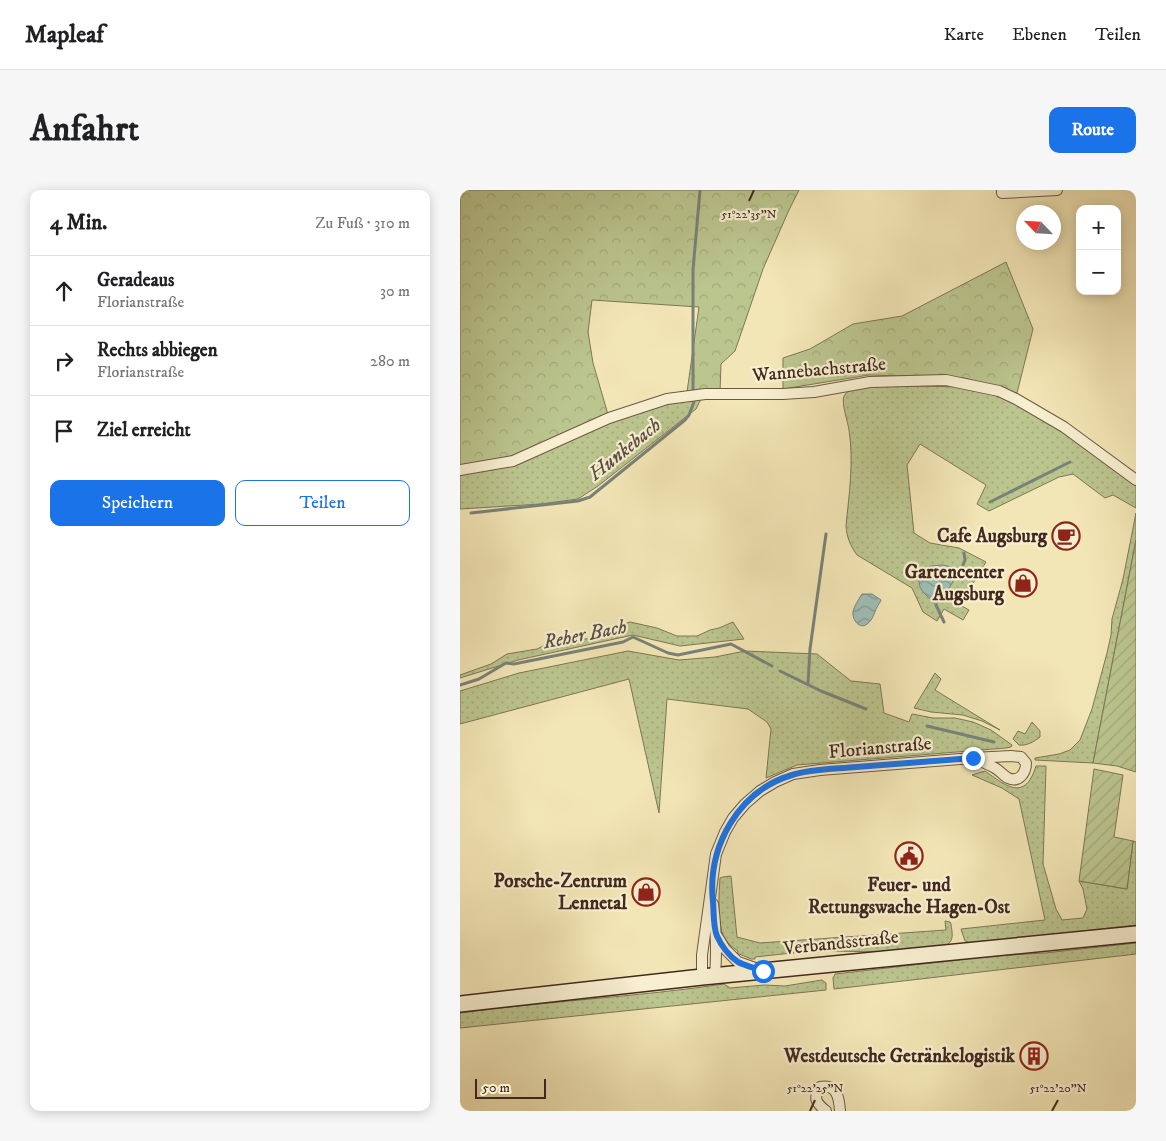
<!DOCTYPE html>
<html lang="de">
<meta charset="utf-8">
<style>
body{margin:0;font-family:"IM FELL DW Pica",serif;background:#f6f6f6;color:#202124}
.controls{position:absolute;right:15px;top:15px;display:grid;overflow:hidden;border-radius:10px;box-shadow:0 2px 12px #0003}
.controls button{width:45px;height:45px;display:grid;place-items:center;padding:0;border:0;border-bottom:1px solid #e0e0e0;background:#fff;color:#202124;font:25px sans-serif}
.compass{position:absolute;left:556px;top:15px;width:45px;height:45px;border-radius:50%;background:#fff;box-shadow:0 2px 12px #0003;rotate:295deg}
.scale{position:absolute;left:15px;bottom:12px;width:71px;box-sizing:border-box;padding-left:5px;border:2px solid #42281e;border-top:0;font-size:14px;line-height:18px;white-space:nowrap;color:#42281e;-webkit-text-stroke:4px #f7efd0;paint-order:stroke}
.stop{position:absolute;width:15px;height:15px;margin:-11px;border:4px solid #1a73e8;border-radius:50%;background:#fff}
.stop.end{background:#1a73e8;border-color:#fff;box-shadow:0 1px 5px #0008}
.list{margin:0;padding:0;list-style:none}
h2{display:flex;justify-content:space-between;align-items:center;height:65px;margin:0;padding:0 20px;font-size:21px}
h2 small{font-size:16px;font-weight:400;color:#757577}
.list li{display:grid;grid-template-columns:32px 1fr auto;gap:15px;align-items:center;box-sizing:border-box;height:70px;padding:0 20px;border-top:1px solid #e0e0e0}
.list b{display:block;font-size:19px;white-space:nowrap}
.list p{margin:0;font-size:16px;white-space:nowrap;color:#757577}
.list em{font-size:16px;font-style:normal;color:#757577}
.actions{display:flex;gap:10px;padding:15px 20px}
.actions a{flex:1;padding:11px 0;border:1px solid #1a73e8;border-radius:10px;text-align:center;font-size:18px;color:#1a73e8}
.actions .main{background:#1a73e8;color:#fff}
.icon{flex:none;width:28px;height:28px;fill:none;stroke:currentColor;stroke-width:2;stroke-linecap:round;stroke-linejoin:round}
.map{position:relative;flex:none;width:676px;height:921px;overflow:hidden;border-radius:10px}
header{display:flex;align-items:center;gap:30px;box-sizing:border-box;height:70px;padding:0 25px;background:#fff;border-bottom:1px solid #e0e0e0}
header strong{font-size:24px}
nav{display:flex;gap:28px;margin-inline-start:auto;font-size:18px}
.intro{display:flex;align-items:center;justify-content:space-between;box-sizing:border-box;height:120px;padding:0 30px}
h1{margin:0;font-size:35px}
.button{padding:12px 22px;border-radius:10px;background:#1a73e8;color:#fff;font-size:18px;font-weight:700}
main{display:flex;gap:30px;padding:0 30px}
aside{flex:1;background:#fff;border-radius:10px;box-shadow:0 2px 12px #0003}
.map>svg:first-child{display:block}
</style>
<header>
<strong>Mapleaf</strong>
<nav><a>Karte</a><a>Ebenen</a><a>Teilen</a></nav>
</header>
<div class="intro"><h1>Anfahrt</h1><a class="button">Route</a></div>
<main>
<aside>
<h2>4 Min.<small>Zu Fuß · 310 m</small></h2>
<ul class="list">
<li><svg class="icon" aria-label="ahead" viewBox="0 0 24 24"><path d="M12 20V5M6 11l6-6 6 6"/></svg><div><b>Geradeaus</b><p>Florianstraße</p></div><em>30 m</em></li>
<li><svg class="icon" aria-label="right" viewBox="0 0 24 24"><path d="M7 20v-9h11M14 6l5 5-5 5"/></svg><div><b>Rechts abbiegen</b><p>Florianstraße</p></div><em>280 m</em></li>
<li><svg class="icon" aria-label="arrive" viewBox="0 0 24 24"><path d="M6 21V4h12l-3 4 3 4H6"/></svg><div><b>Ziel erreicht</b></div></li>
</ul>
<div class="actions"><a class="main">Speichern</a><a>Teilen</a></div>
</aside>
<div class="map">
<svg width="676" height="921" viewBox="0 0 676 921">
<defs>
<pattern id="grass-dots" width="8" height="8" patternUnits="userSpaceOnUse" patternTransform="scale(1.25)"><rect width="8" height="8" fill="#bbc58e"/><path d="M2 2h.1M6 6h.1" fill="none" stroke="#a2a97a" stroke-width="1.8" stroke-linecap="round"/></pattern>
<pattern id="forest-crowns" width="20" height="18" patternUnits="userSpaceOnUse" patternTransform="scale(1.25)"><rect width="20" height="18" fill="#bbc58e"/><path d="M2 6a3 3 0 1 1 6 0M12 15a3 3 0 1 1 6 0" fill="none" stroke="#a2a97a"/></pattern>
<pattern id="garden-furrows" width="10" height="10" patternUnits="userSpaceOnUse" patternTransform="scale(1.25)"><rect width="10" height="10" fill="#bbc58e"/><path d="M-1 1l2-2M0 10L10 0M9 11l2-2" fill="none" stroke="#a2a97a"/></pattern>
<pattern id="water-waves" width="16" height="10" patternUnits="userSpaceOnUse" patternTransform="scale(1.25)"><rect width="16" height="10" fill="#9ebeb6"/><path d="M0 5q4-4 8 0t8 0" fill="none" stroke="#829a93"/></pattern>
</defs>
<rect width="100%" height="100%" fill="#f3e6b6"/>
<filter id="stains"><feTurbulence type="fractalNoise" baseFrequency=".004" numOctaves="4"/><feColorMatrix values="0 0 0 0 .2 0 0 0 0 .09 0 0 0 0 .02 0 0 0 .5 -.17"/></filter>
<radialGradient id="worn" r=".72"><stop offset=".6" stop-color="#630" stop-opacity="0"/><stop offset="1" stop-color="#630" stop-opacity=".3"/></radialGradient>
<path fill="url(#grass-dots)" stroke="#7e7656" d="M411 195 504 197 555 211 603 239 676 293V318L653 305 645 308 613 284 599 287 529 321 517 314 526 295 460 254 447 275 454 343 470 353 499 358 526 372 500 415 509 420 503 430 484 419 477 431 463 422 452 398 397 365C390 355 387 348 386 336 389 305 394 272 389 240 388 232 381 213 384 206 390 196 401 196 411 195Z
M241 206 240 211 236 219 138 296 118 309 81 314 0 319V283L151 230 207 213Z
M676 323V350L633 573 575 570V568L599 564 610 560 620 550 632 519 647 463 651 445 652 429 663 389Z
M170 432 197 438 217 446H237L250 440 259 438 273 432 284 449 220 456 173 445 58 470 0 488V485L31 474 47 464 77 459 93 451 140 448 153 438Z
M168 461 219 470 255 467 285 461 357 464 391 491 420 494 424 523 449 532 452 524 473 528H495L513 532 531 540 552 555 551 557 546 558 337 575 306 588 311 539 307 532 288 519 207 509 199 623 169 489 0 534V501L59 483Z
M475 483 481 489 475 500 540 540 522 531 503 525 471 522 454 518Z
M572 532 580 541V547C574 552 566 556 559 555L553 549 558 541 565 544Z
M576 576H586L583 674 596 719 602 730 623 728 627 719 623 699 619 691 667 699 673 651 676 652V735L513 754 505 751 501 739 585 730 559 609 542 598 512 585 525 581C546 596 565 612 576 576Z
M271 686 277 747 300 753 486 740 485 731 490 732 491 734C492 743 495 751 485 756L422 762 372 761 332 763 295 767V769H291L277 763 278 761C272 757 267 753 264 747 257 735 259 702 260 688L263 687Z
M676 753V764L374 799 373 788 375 784 532 766 585 763Z
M362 790 366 793V800L0 838V823C88 811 176 807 264 794L270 798 304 795 325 796Z"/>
<path fill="url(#forest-crowns)" stroke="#7e7656" d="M0 0H339L329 20 303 79 275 161 261 174 260 202H227L239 117 132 110 128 142 133 173 149 228 53 271 0 283Z
M546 72 573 139 557 203 505 188 409 185 323 199V168L350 159 393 134 442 126Z"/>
<path fill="url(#garden-furrows)" stroke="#7e7656" d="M676 350V582L657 576 633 573Z
M634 579 663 585 654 647 673 651 667 699 619 691Z"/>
<path fill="url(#water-waves)" stroke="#798279" d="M482 375 497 378C495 385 493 393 489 398 485 404 479 408 476 415 464 402 453 398 463 379L471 376Z
M402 404H412L421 410C420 413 418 415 417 417 414 423 413 430 407 434 400 440 392 430 393 422 394 416 399 409 402 404Z"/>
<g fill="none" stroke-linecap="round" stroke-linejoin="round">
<path stroke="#798279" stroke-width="3" d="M233 200V80L240 0
M530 312 610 272
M11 323 118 311 130 307 225 230 229 225 234 212
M503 375 505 370 504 363
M476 415 484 432
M320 481 361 501 406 519
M348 494 350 459 366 344
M0 495 19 489 46 473 54 474 163 452 173 447 208 463 218 465 271 454 312 476
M467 536 534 552"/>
<g stroke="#6e5844" stroke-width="12">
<path id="minor" d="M542 0V3L597 0
M0 280 53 271 149 228 207 209 245 204H323L354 202 410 192 486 190 539 201 556 209 604 237 676 290
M253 714C256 738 257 761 255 785
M257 746 265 759 278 772 298 779
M242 787V765L256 664 265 642 273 628 285 614 300 601 315 592 333 584 360 580 513 568 551 566 561 567 566 573C566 583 559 593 548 588 544 586 540 581 535 578 528 574 520 571 513 568
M366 921C356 913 353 908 360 897 377 894 379 907 380 921"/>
</g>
<g stroke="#42281e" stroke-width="18">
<path id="secondary" d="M0 814 242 787 676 744"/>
</g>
<use href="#minor" stroke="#f7efd0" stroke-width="10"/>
<use href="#secondary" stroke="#f7efd0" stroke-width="15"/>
</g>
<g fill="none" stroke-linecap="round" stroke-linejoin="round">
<path stroke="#1a73e8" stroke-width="6" d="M303 781C295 778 286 776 278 772 269 766 261 755 257 746 253 737 254 722 253 712 247 657 278 601 332 585 351 579 376 579 396 577 435 574 474 571 513 568"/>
</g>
<path fill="none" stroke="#42281e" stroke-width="2" d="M289 11 294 0M350 921 355 910M592 921 598 910"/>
<defs>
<g id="cafe-ring" transform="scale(1.4375)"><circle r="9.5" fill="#f7efd0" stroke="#8f2418" stroke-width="1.5"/><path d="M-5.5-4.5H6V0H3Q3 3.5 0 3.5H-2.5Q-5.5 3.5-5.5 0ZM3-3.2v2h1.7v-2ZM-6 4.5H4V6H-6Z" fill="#8f2418"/></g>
<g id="shop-ring" transform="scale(1.4375)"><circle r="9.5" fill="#f7efd0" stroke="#8f2418" stroke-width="1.5"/><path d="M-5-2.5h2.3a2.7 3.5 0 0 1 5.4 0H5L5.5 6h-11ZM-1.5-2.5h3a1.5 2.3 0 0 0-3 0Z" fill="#8f2418"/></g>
<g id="civic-ring" transform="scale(1.4375)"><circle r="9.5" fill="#f7efd0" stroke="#8f2418" stroke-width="1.5"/><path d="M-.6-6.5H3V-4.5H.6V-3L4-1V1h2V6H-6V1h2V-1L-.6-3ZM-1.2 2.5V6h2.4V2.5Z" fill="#8f2418"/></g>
<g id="building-ring" transform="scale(1.4375)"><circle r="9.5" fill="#f7efd0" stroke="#8f2418" stroke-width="1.5"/><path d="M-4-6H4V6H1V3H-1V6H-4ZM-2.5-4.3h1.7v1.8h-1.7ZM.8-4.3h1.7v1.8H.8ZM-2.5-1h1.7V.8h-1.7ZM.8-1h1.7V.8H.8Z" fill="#8f2418"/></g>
</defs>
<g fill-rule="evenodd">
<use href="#cafe-ring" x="606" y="346"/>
<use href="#shop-ring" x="563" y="393"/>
<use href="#civic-ring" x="449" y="666"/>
<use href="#shop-ring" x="186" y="702"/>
<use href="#building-ring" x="574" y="866"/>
</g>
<g text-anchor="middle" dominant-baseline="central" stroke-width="4.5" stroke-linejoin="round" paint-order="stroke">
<g font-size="19" fill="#42281e" stroke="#f7efd0">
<text transform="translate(359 180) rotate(-5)">Wannebachstraße</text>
<text transform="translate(420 558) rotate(-5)">Florianstraße</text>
<text transform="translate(381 753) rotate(-6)">Verbandsstraße</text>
</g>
<g font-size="19" font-weight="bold" fill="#42281e" stroke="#f7efd0" text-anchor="end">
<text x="587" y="346">Cafe Augsburg</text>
<text x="544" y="382">Gartencenter<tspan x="544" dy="22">Augsburg</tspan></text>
<text x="167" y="691">Porsche-Zentrum<tspan x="167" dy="22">Lennetal</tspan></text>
<text x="449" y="695" text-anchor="middle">Feuer- und<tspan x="449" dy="22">Rettungswache Hagen-Ost</tspan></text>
<text x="555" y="866">Westdeutsche Getränkelogistik</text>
</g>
<g font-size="20" font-style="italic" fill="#594e44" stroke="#f7efd0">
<text transform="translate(165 260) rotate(-39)">Hunkebach</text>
<text transform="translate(125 445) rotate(-11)">Reher Bach</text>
</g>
</g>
<g font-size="12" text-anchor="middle" fill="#42281e" stroke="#f7efd0" stroke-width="4.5" stroke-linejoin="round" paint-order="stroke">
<text x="289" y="28">51°22'35"N</text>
<text x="355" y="902">51°22'25"N</text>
<text x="598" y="902">51°22'20"N</text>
</g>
<rect width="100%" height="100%" filter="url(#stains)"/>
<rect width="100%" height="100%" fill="url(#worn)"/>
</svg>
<div class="controls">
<button>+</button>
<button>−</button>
</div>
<svg class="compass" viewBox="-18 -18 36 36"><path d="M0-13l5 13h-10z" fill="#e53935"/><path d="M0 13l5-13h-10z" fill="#757577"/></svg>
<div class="scale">50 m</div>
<div class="stop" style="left:303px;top:781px"></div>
<div class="stop end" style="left:513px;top:568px"></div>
</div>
</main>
